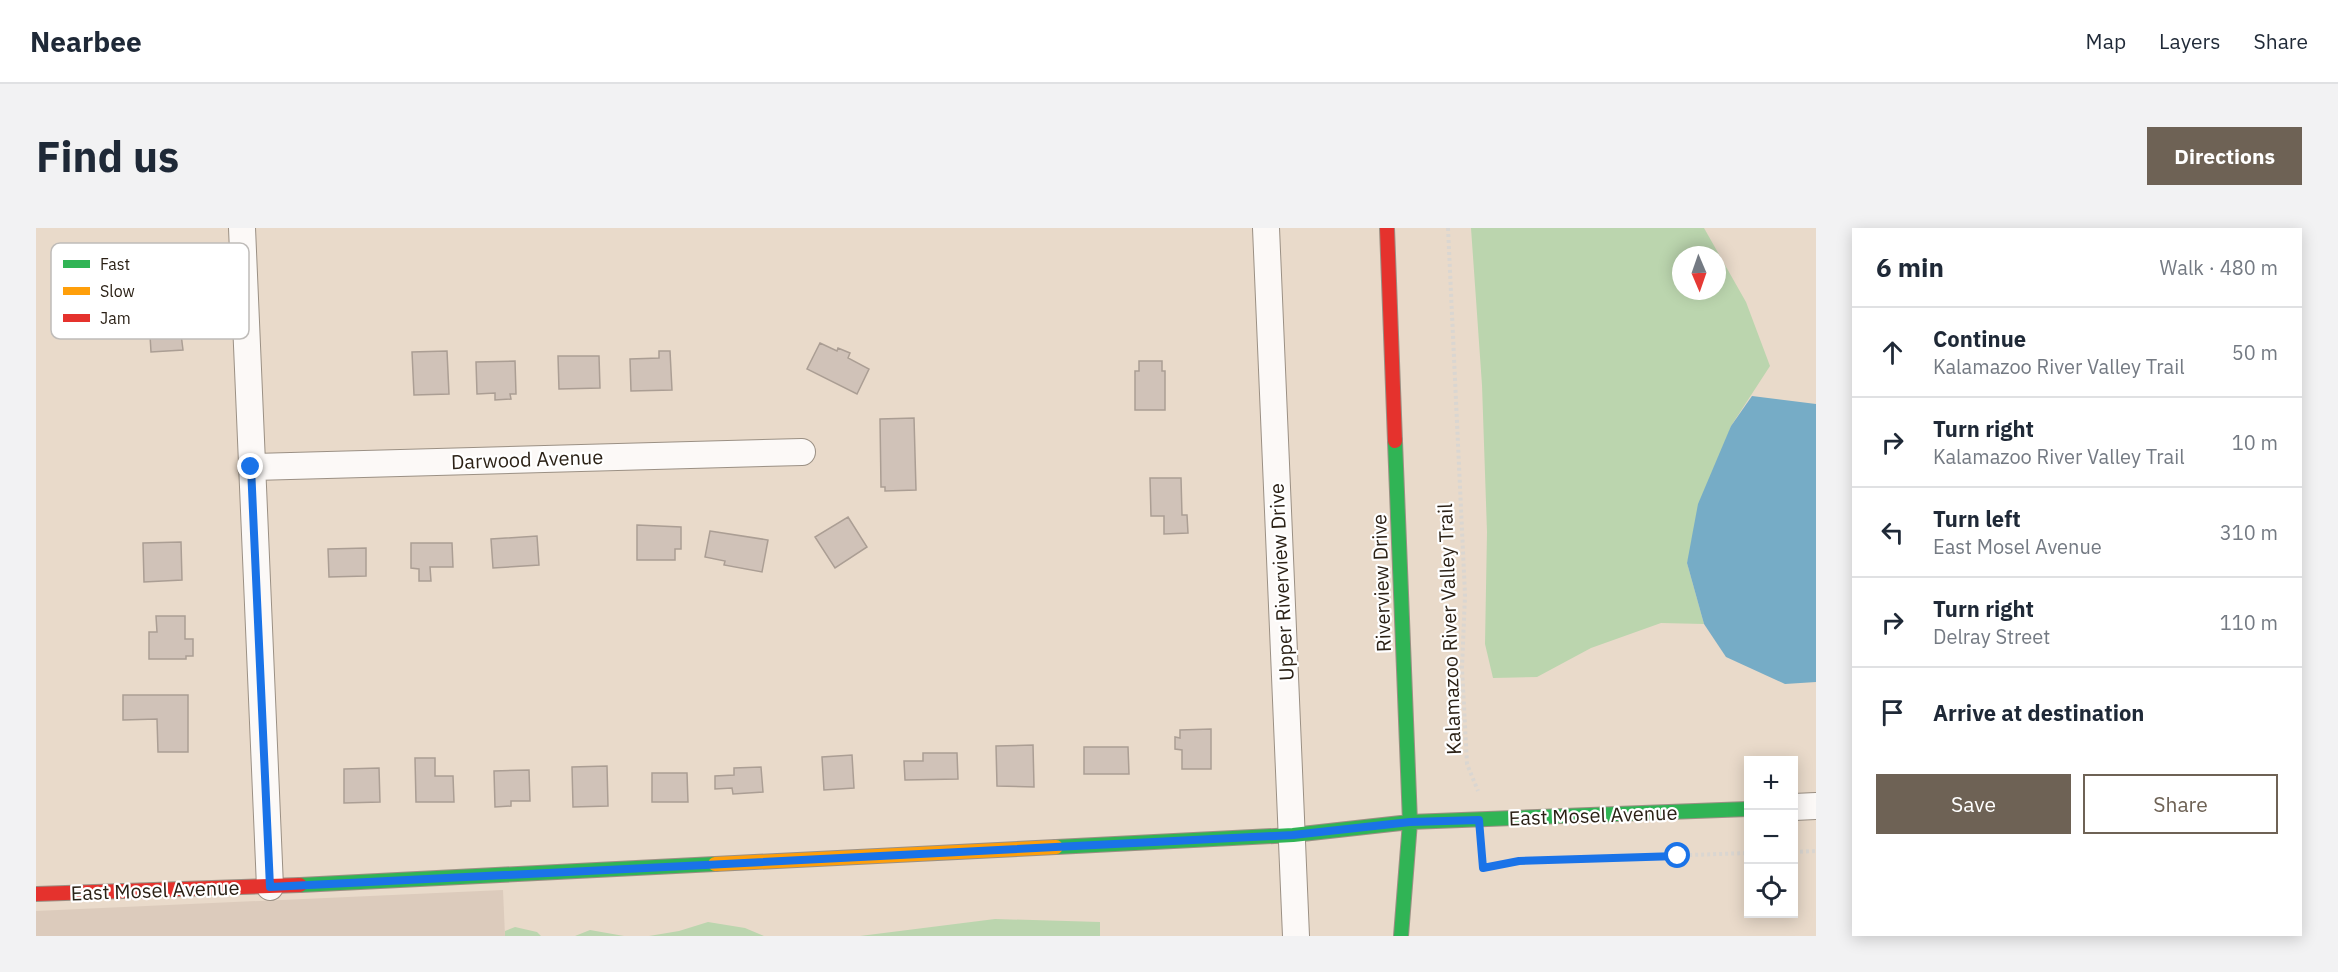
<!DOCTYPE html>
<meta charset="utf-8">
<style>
body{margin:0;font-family:"IBM Plex Sans",sans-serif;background:#f2f2f3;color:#1f2937}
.controls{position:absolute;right:18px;bottom:18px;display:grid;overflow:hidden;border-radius:0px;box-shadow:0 3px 15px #0003}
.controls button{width:54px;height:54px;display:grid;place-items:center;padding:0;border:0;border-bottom:2px solid #e0e1e3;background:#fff;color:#1f2937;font:30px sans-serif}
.compass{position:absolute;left:1636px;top:18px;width:54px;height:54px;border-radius:50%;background:#fff;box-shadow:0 3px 15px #0003;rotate:178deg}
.stop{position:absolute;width:18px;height:18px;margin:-14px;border:4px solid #1a73e8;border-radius:50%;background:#fff}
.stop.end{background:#1a73e8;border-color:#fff;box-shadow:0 2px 6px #0008}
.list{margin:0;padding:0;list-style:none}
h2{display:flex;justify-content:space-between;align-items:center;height:78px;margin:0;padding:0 24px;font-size:26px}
h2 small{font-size:20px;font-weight:400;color:#747a83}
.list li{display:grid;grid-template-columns:39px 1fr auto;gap:18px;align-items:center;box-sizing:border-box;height:90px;padding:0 24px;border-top:2px solid #e0e1e3}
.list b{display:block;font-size:22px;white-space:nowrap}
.list p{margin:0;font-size:20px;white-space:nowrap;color:#747a83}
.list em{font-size:20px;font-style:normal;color:#747a83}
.actions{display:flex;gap:12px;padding:18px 24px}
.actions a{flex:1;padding:14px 0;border:2px solid #6e6255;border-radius:0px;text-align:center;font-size:21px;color:#6e6255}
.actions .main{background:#6e6255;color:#fff}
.icon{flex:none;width:33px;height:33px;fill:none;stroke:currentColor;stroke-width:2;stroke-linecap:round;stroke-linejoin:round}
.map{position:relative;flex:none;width:1780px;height:708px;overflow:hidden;border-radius:0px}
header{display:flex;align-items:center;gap:36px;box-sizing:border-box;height:84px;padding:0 30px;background:#fff;border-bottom:2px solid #e0e1e3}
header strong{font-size:28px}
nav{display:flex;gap:33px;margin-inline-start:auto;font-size:21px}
.intro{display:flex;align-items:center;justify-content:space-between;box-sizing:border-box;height:144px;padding:0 36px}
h1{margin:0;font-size:42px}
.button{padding:15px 27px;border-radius:0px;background:#6e6255;color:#fff;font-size:21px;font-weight:700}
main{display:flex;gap:36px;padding:0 36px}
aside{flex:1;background:#fff;border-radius:0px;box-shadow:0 3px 15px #0003}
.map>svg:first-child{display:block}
</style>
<header>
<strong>Nearbee</strong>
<nav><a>Map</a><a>Layers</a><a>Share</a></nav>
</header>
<div class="intro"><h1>Find us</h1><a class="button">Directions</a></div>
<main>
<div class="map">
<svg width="1780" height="708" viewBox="0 0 1780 708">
<rect width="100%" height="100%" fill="#e9daca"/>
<path fill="#dccbbc" d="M467 662 469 708H0V683Z"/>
<path fill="#bbd5ae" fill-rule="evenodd" d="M1435 0H1668L1710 74 1734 138 1695 198 1651 335 1668 396 1625 395 1555 420 1501 449 1457 450 1449 416 1451 304 1446 157ZM1645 27H1681V63H1645Z
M959 691 1064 694V708H824Z
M672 694 709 700 728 708H613L643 703Z
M479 699 501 704 505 708H469V703Z
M554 702 588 708H539Z"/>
<path fill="#76acc6" d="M1716 168 1780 176V454L1749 456 1690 429 1668 396 1651 335 1662 276 1695 198Z"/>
<path fill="#d0c2b8" stroke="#ab9e94" stroke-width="1.5" d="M140 89 141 106H145L147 122 115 124 114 107 127 106 125 90Z
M784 115 801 123 802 120 814 125 812 130 833 141 821 166 771 141Z
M411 123 413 166 378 167 376 124Z
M623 123H634L636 162 595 163 594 131 623 130Z
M522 128H563L564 160 523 161Z
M479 133 480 166H474L475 171 459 172V165L441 166 440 134Z
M1103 133H1126V143H1129V182H1099V143H1103Z
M878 190 880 262 849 263V259H845L844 191Z
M1114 250H1145L1146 287H1151L1152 305 1128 306V288H1115Z
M812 289 831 319 799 340 779 309Z
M601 297 645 299V321H639V332H601Z
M674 303 732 312 726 344 688 337 689 333 669 329Z
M501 308 503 337 457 340 455 311Z
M145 314 146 352 108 354 107 315Z
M375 315H416L417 339H394L395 353H383V341L375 340Z
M330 320V348L293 349 292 321Z
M120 388H149V411H157V428H150V431H113V404H121Z
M87 467H152V524H122L121 491 87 492Z
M1175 501V541H1146V522L1139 521V509L1144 510V502Z
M997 517 998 559 961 558 960 518Z
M1048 519H1092L1093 546H1048Z
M887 525H921L922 551 869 552 868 533H887Z
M816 527 818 560 788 562 786 529Z
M379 530H399V548H417L418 574H380Z
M571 538 572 578 537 579 536 539Z
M725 539 727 564 697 566 696 560 679 561V548L698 547V540Z
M343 540 344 574 308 575V541Z
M493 542 494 573H475V578L459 579 458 543Z
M616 545H651L652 574H616Z"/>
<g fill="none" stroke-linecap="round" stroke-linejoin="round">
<g stroke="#9b9084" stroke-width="28">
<path id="street" d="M206 0 234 659
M1230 0 1260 708
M215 239 766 224
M1758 579 1780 578"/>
</g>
<g stroke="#9b9084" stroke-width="16">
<path id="fast" d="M1359 213 1374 594 1365 708
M1020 619 1257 607 1374 594 1712 581
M264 657 679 636"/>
</g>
<g stroke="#9b9084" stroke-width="16">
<path id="slow" d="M679 636 1020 619"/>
</g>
<g stroke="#9b9084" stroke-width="16">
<path id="jam" d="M1351 0 1359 213
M0 666 264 657"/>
</g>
<path stroke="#dad6d1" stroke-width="4" stroke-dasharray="3 3" stroke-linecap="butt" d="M1412 0 1429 367 1426 440 1431 536 1442 563
M1445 619 1447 640 1483 633 1712 625
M1758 624 1780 623"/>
<use href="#street" stroke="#fcf9f7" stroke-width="26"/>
<use href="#fast" stroke="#30b455" stroke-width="14"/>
<use href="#slow" stroke="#ff9f0a" stroke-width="14"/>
<use href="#jam" stroke="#e5322d" stroke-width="14"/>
</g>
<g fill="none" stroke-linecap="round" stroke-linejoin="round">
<path stroke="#1a73e8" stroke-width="8" d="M215 239 234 659 1257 607 1374 594 1443 592 1447 640 1483 633 1642 628"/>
</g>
<g text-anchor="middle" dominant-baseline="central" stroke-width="4.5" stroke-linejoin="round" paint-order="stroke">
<g font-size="20" fill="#2b2116" stroke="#fff">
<text transform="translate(491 231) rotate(-2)">Darwood Avenue</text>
<text transform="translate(1245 354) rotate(-93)">Upper Riverview Drive</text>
<text transform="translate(1345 355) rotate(-92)">Riverview Drive</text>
<text transform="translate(1413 401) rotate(-92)">Kalamazoo River Valley Trail</text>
<text transform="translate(1557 587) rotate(-2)">East Mosel Avenue</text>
<text transform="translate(119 662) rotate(-2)">East Mosel Avenue</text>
</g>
</g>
<rect x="15" y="15" width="198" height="96" rx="9" fill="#fff" stroke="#bfbcb9" stroke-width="1.5"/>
<rect x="27" y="32" width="27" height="8" fill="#30b455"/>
<rect x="27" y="59" width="27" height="8" fill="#ff9f0a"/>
<rect x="27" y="86" width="27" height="8" fill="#e5322d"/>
<g font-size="16" fill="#2b2116">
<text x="64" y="42">Fast</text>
<text x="64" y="69">Slow</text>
<text x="64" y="96">Jam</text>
</g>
</svg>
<div class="controls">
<button>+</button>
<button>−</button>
<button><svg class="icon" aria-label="locate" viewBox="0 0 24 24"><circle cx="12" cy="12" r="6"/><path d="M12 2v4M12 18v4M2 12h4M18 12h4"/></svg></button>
</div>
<svg class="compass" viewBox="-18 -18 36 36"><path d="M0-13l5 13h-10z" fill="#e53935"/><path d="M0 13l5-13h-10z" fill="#747a83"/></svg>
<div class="stop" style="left:1642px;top:628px"></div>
<div class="stop end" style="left:215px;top:239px"></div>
</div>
<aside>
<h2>6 min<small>Walk · 480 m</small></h2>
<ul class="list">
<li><svg class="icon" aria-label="ahead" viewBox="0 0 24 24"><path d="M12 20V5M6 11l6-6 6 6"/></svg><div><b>Continue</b><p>Kalamazoo River Valley Trail</p></div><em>50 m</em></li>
<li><svg class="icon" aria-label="right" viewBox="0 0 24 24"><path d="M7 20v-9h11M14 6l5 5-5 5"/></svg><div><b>Turn right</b><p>Kalamazoo River Valley Trail</p></div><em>10 m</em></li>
<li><svg class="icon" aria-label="left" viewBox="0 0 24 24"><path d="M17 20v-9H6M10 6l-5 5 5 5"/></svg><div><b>Turn left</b><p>East Mosel Avenue</p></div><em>310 m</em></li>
<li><svg class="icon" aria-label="right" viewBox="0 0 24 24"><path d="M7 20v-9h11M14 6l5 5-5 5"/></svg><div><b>Turn right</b><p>Delray Street</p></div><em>110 m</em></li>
<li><svg class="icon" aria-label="arrive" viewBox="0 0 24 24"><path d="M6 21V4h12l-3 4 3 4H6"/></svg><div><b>Arrive at destination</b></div></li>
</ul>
<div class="actions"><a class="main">Save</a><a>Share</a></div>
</aside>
</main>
